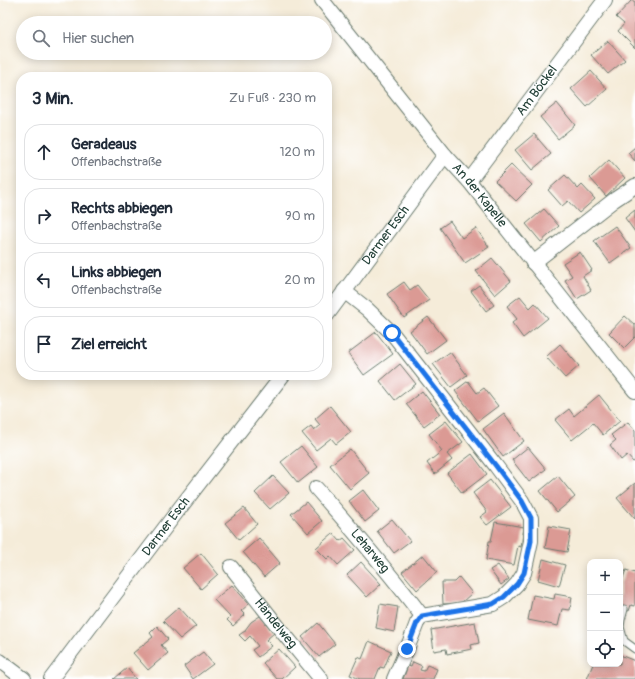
<!DOCTYPE html>
<html lang="de">
<meta charset="utf-8">
<style>
body{margin:0;font-family:Pangolin,sans-serif;background:#f2f2f3;color:#1f2937}
.controls{position:absolute;right:12px;bottom:12px;display:grid;overflow:hidden;border-radius:8px;box-shadow:0 2px 10px #0003}
.controls button{width:36px;height:36px;display:grid;place-items:center;padding:0;border:0;border-bottom:1px solid #e0e1e3;background:#fff;color:#1f2937;font:20px sans-serif}
.stop{position:absolute;width:12px;height:12px;margin:-9px;border:3px solid #1a73e8;border-radius:50%;background:#fff}
.stop.end{background:#1a73e8;border-color:#fff;box-shadow:0 1px 4px #0008}
.list{margin:0;padding:0;list-style:none}
h2{display:flex;justify-content:space-between;align-items:center;height:52px;margin:0;padding:0 16px;font-size:17px}
h2 small{font-size:13px;font-weight:400;color:#747a83}
.list li{display:grid;grid-template-columns:26px 1fr auto;gap:12px;align-items:center;box-sizing:border-box;height:56px;margin:0 8px 8px;padding:0 8px;border:1px solid #e0e1e3;border-radius:16px}
.list b{display:block;font-size:15px;white-space:nowrap}
.list p{margin:0;font-size:13px;white-space:nowrap;color:#747a83}
.list em{font-size:13px;font-style:normal;color:#747a83}
.icon{flex:none;width:22px;height:22px;fill:none;stroke:currentColor;stroke-width:2;stroke-linecap:round;stroke-linejoin:round}
.map{position:relative;flex:none;width:635px;height:679px;overflow:hidden}
.search{position:absolute;background:#fff;box-shadow:0 2px 10px #0003;left:16px;top:16px;width:316px;height:44px;display:flex;align-items:center;gap:10px;box-sizing:border-box;padding:0 14px;border-radius:22px;color:#747a83;font-size:15px}
.panel{position:absolute;background:#fff;box-shadow:0 2px 10px #0003;left:16px;top:72px;width:316px;height:308px;border-radius:16px}
.map>svg:first-child{display:block}
</style>
<div class="map">
<svg width="635" height="679" viewBox="0 0 635 679">
<rect width="100%" height="100%" fill="#fff"/>
<filter id="ink" filterUnits="userSpaceOnUse"><feTurbulence type="fractalNoise" baseFrequency=".025" numOctaves="2"/><feDisplacementMap in="SourceGraphic" scale="8" xChannelSelector="R" yChannelSelector="G"/><feConvolveMatrix kernelMatrix="1 2 1 2 8 2 1 2 1" color-interpolation-filters="sRGB"/></filter>
<filter id="wash" filterUnits="userSpaceOnUse"><feTurbulence type="fractalNoise" baseFrequency=".012" numOctaves="4" result="noise"/><feDisplacementMap in="SourceGraphic" scale="16" xChannelSelector="R" yChannelSelector="G"/><feGaussianBlur stdDeviation="0.9" result="paint"/><feColorMatrix in="noise" values="0 0 0 0 0 0 0 0 0 0 0 0 0 0 0 0 0 1.4 0 .05"/><feComposite in="paint" operator="in"/></filter>
<g filter="url(#wash)">
<rect width="100%" height="100%" fill="#f5ecd9"/>
<g id="blocks">
<path fill="#db9a94" d="M632 0 635 2V48L618 31 624 24 616 17Z
M608 41 625 60 608 74 591 55Z
M591 71 607 89 587 107 571 89Z
M557 103 575 125 558 139 540 117Z
M534 134 551 154 532 170 515 150Z
M635 147V161L628 153Z
M609 160 625 178 606 196 590 178Z
M511 165 532 185 516 201 495 181Z
M565 175 578 189 582 185 595 199 579 213 568 201 562 206 548 190Z
M544 209 559 226 541 242 526 224Z
M635 210V232L625 218Z
M450 221 462 238 476 228 489 247 465 263 440 228Z
M615 226 631 248 610 263 594 241Z
M580 252 592 270 583 276 591 290 577 299 565 280 572 276 563 263Z
M492 258 511 281 495 295 476 271Z
M404 282 410 290 417 285 429 300 404 318 387 294Z
M479 285 494 305 486 311 471 291Z
M520 296 530 308 535 303 548 318 523 338 512 323 517 319 507 306Z
M625 316 635 325V337L624 348 609 333Z
M428 317 446 340 427 354 410 331Z
M376 332 393 354 364 375 348 353Z
M560 344 579 366 565 378 546 357Z
M450 352 467 375 451 387 433 364Z
M400 364 416 384 395 400 380 381Z
M468 381 477 393 484 388 498 406 478 421 455 391Z
M422 391 440 414 424 426 406 404Z
M599 395 620 421 603 435 593 423 572 440 555 420 569 409 574 416Z
M330 406 351 432 336 444 331 438 316 450 302 433 311 426 314 430 320 425 315 419Z
M504 413 524 441 503 457 483 429Z
M446 421 463 442 447 454 452 460 435 474 427 463 442 451 429 434Z
M628 422 635 430V461L633 462 627 455 621 460 610 445 616 440 611 435Z
M301 446 318 467 298 483 281 462Z
M528 447 546 469 529 482 512 460Z
M350 449 369 473 350 489 330 465Z
M472 454 487 474 462 493 447 473Z
M273 476 289 493 270 509 255 493Z
M558 476 575 497 557 512 540 491Z
M490 480 511 507 487 525 480 517 487 512 473 493Z
M635 483V519L617 498Z
M363 490 379 511 365 522 349 501Z
M306 502 322 521 308 533 291 514Z
M244 508 257 524 239 540 225 523Z
M392 519 410 541 394 553 377 531Z
M495 522 524 527 521 547 518 546 514 565 486 560 489 541H491Z
M549 526 571 530 567 552 545 548Z
M333 533 340 541 344 538 355 550 338 565 330 556 327 559 316 548Z
M259 538 280 563 264 577 243 552Z
M201 553 218 574 201 589 183 568Z
M423 555 437 572 417 590 402 572Z
M543 559 565 565 559 586 538 580Z
M361 562 381 584 367 597 347 575Z
M498 565 509 579 501 585 490 570Z
M626 570 635 573V606L631 605 629 611 620 607V585Z
M459 577 472 593 461 603 443 604 442 582H454Z
M232 585 249 604 241 611 245 615 233 626 227 620 230 617 214 600Z
M555 594 572 597 570 610 562 609 558 626 528 620 533 595 554 599Z
M380 604 398 607 394 632 376 628Z
M179 607 196 626 180 639 163 621Z
M260 616 274 633 266 640 272 646 258 657 252 650 258 646 250 636 245 641 239 635 245 631V630L251 622Z
M475 622 479 643 471 645 472 649 447 654 446 649 434 651 431 630Z
M318 623 335 644 319 657 302 637Z
M157 626 168 639 161 645 168 653 148 670 133 653 153 637 150 633Z
M369 641 391 651 384 668 380 667 375 679H360L350 675 358 657 362 659Z
M279 649 295 667 282 679H277L263 663Z
M203 652 213 664 193 679 184 666Z
M620 655 635 661V679H587L593 664H620Z
M413 662 422 666 420 670 424 671 427 665 437 669 433 679H403L408 666 411 667Z
M127 668 136 679H114Z"/>
</g>
</g>
<g filter="url(#ink)">
<use href="#blocks" fill-opacity="0" stroke="#6a7a6e" stroke-width="1"/>
<g fill="none" stroke-linecap="round" stroke-linejoin="round">
<g stroke="#6a7a6e" stroke-width="9">
<path id="service" d="M624 609 621 620 620 627 624 641 635 649"/>
</g>
<g stroke="#6a7a6e" stroke-width="16">
<g id="minor">
<path id="s1" d="M322 0 445 155 469 181 635 391"/>
<path id="s2" d="M469 181 605 0"/>
<path d="M533 263 614 200 635 186"/>
<path d="M344 291 367 309 392 333 496 466 522 501 531 518V541L524 573 517 584 504 597 493 604 422 616 417 623 407 649 394 679"/>
<path id="s3" d="M327 315 445 155"/>
<path id="s4" d="M316 488C353 530 389 572 422 616"/>
<path id="s5" d="M231 567 280 629 321 679"/>
<path d="M0 661 24 679"/>
<path id="s6" d="M51 679 176 513 283 375"/>
</g>
</g>
<use href="#service" stroke="#fff" stroke-width="7"/>
<use href="#minor" stroke="#fff" stroke-width="14"/>
</g>
</g>
<g fill="none" stroke-linecap="round" stroke-linejoin="round" filter="url(#ink)">
<path stroke="#1a73e8" stroke-width="5" d="M392 333 496 466 522 501 531 518V541L524 573 517 584 504 597 493 604 422 616 417 623 407 649"/>
</g>
<g text-anchor="middle" dominant-baseline="central" stroke-width="3" stroke-linejoin="round" paint-order="stroke">
<g font-size="13" fill="#1f3d34" stroke="#fff">
<text stroke="none"><textPath href="#s2" startOffset="113">Am Böckel</textPath></text>
<text stroke="none"><textPath href="#s1" startOffset="251">An der Kapelle</textPath></text>
<text stroke="none"><textPath href="#s3" startOffset="99">Darmer Esch</textPath></text>
<text stroke="none"><textPath href="#s6" startOffset="191">Darmer Esch</textPath></text>
<text stroke="none"><textPath href="#s4" startOffset="83">Leharweg</textPath></text>
<text stroke="none"><textPath href="#s5" startOffset="72">Händelweg</textPath></text>
</g>
</g>
</svg>
<div class="controls">
<button>+</button>
<button>−</button>
<button><svg class="icon" aria-label="locate" viewBox="0 0 24 24"><circle cx="12" cy="12" r="6"/><path d="M12 2v4M12 18v4M2 12h4M18 12h4"/></svg></button>
</div>
<div class="stop" style="left:392px;top:333px"></div>
<div class="stop end" style="left:407px;top:649px"></div>
<div class="search"><svg class="icon" aria-label="search" viewBox="0 0 24 24"><circle cx="10" cy="10" r="6"/><path d="M15 15l6 6"/></svg>Hier suchen</div>
<section class="panel">
<h2>3 Min.<small>Zu Fuß · 230 m</small></h2>
<ul class="list">
<li><svg class="icon" aria-label="ahead" viewBox="0 0 24 24"><path d="M12 20V5M6 11l6-6 6 6"/></svg><div><b>Geradeaus</b><p>Offenbachstraße</p></div><em>120 m</em></li>
<li><svg class="icon" aria-label="right" viewBox="0 0 24 24"><path d="M7 20v-9h11M14 6l5 5-5 5"/></svg><div><b>Rechts abbiegen</b><p>Offenbachstraße</p></div><em>90 m</em></li>
<li><svg class="icon" aria-label="left" viewBox="0 0 24 24"><path d="M17 20v-9H6M10 6l-5 5 5 5"/></svg><div><b>Links abbiegen</b><p>Offenbachstraße</p></div><em>20 m</em></li>
<li><svg class="icon" aria-label="arrive" viewBox="0 0 24 24"><path d="M6 21V4h12l-3 4 3 4H6"/></svg><div><b>Ziel erreicht</b></div></li>
</ul>
</section>
</div>
